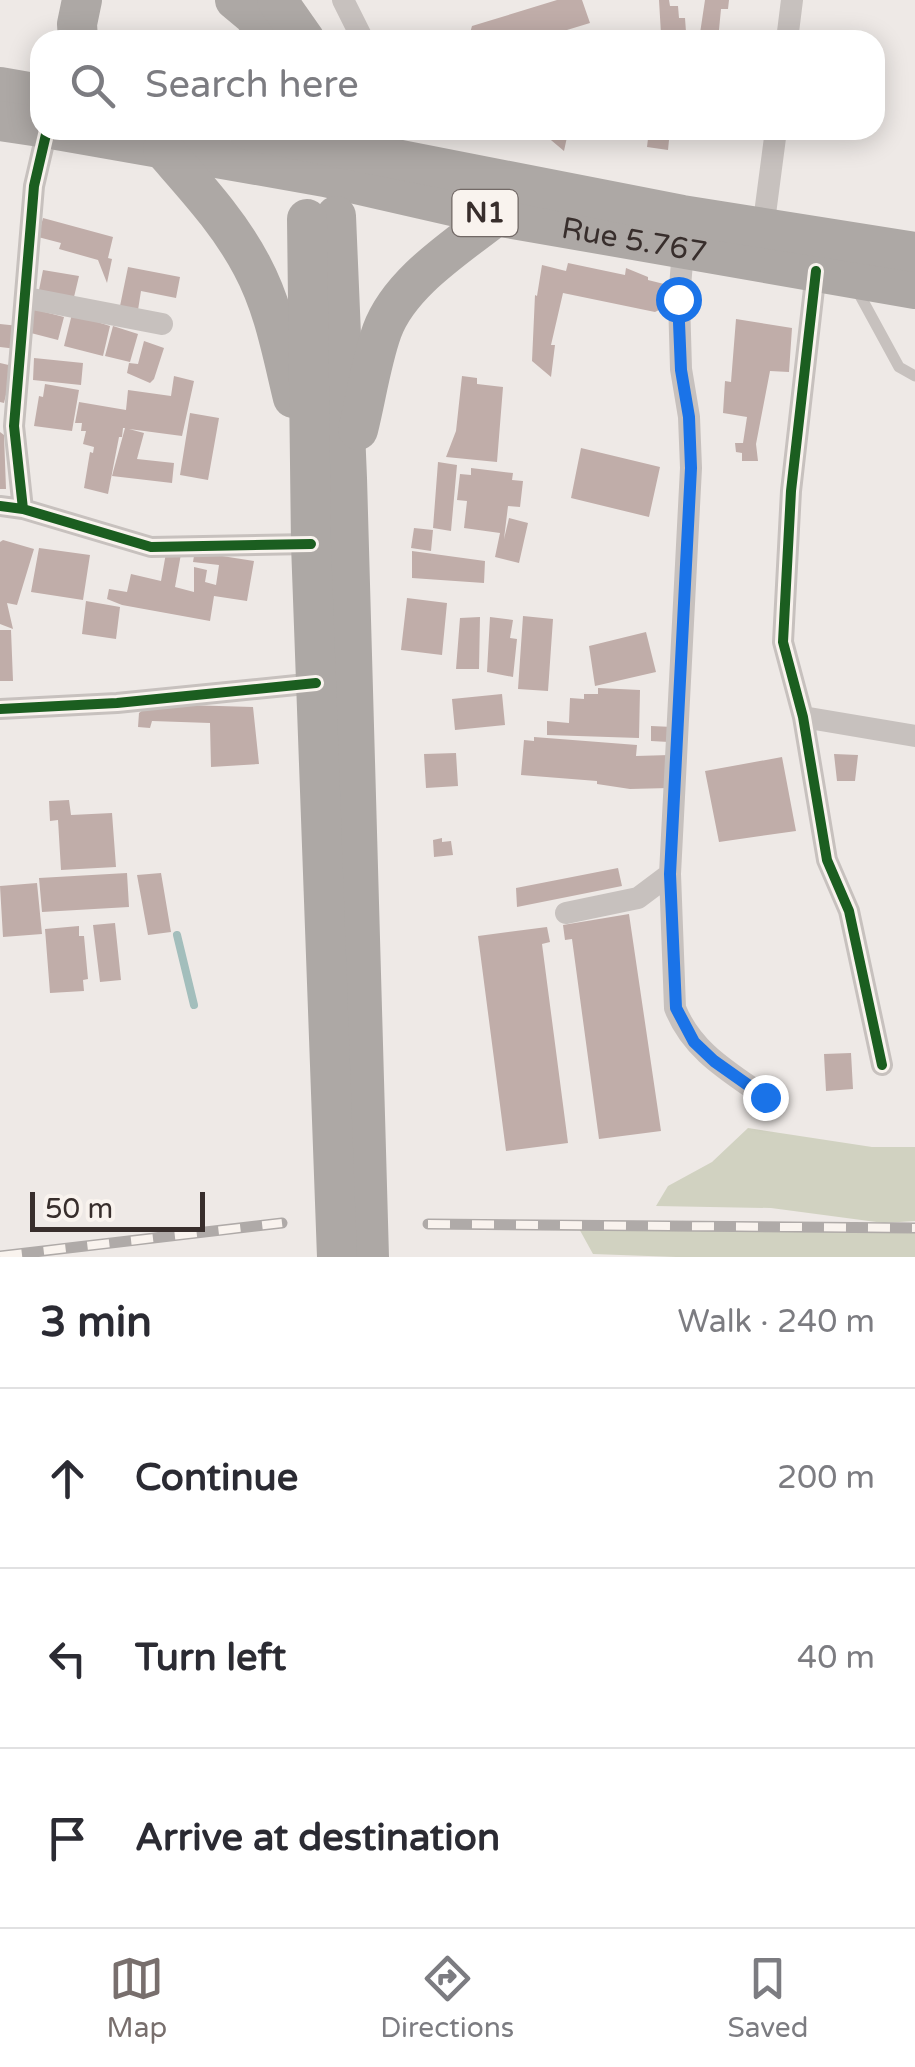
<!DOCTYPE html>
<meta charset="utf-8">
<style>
body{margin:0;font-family:"Varela Round",sans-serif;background:#f7f7f7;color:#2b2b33}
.scale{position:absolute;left:30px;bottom:25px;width:175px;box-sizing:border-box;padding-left:10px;border:5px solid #382e2c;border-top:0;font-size:28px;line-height:35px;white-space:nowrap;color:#382e2c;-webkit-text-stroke:8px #f9f3ee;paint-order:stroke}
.stop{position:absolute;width:30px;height:30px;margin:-22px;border:8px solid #1a73e8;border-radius:50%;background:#fff}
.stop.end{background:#1a73e8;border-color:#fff;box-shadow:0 2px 10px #0008}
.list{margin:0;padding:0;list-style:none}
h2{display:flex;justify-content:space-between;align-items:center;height:130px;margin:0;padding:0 40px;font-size:42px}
h2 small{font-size:32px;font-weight:400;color:#7c7c81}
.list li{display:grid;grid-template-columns:65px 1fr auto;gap:30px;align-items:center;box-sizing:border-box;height:180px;padding:0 40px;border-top:2px solid #e1e1e2}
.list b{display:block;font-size:38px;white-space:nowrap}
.list em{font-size:32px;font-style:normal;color:#7c7c81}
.icon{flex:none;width:55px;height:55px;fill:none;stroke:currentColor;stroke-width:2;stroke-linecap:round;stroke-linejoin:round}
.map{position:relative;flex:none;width:915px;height:1257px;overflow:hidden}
.search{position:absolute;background:#fff;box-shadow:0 5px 25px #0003;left:30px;right:30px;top:30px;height:110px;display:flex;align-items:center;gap:25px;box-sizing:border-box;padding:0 35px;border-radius:30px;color:#7c7c81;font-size:38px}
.sheet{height:670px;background:#fff}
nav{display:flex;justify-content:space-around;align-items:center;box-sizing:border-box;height:140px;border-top:2px solid #e1e1e2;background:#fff;font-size:28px;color:#7c7c81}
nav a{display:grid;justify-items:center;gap:5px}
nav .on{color:#786f6d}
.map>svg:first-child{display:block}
</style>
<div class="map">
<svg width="915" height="1257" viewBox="0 0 915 1257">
<rect width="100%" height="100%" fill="#eee9e6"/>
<path fill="#d1d2c1" d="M748 1128 872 1147H915V1221L884 1223 771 1208 656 1206 668 1186 712 1162Z
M577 1225 915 1228V1257H676L593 1254Z"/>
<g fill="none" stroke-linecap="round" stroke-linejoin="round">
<path stroke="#a3bebc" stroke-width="8" d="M177 935 194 1005"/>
</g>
<path fill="#c0ada9" d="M557 0H582L590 23 534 40H468L472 26Z
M659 0H669L670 6H678L679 18H685L686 32 661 34Z
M705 0H729L728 9H721L718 40H699Z
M487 130H520L517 139Z
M539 130H578L577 139 567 137 564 151Z
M649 130H670L668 150 647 147Z
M43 218 113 237 108 258 112 259 107 283 98 260 59 249 61 243 38 237Z
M568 263 625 275 626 268 648 277V280L664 284 659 310 655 312 563 293 551 345H555L551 377 532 361 535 295 537 296 542 265 566 271Z
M128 267 180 277 176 298 141 291 138 310 120 306Z
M43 270 79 276 74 297 39 290Z
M33 309 64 317 58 340 27 332Z
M72 314 110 326 103 356 64 346Z
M736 319 792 328 789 372 770 371 756 444 758 461H742V453L736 452 735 443H743L747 417 723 413 725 381 731 382Z
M0 324 19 326 17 349 0 347Z
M113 326 138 334 130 362 105 356Z
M144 341 164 348 154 379 150 383 127 373 129 363 138 364Z
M34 358 83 363 81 385 33 380Z
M0 363 13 366 4 403 0 402Z
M174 376 194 381 182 436 129 429 144 433 137 459 174 463 172 483 112 476 125 428H123L122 437H119L108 494 84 488 90 452 93 453 94 447 83 444 86 431H81L82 423H75L79 402 126 410 128 390 171 396Z
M462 376 477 378V384L503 387 497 462 446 457 456 431Z
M45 384 79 390 72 431 34 426 39 396 43 397Z
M190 413 219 418 208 480 180 475Z
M0 432 4 435 6 489H0Z
M581 448 660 467 649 517 571 498Z
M438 462 457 465 451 531 433 528Z
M471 468 513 473 512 480 523 481 520 507 508 506 504 539 509 518 528 523 519 563 495 557 500 533 464 528 467 501 457 500 460 474 471 475Z
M414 528 433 530 431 551 411 548Z
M3 540 34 549 17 605 7 603 13 629 0 624V542Z
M39 548 90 555 83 600 31 592Z
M412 551 485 561 484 583 412 578Z
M166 553 181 554 175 587 194 592V567L207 570 205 582 216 585 219 565 193 562 194 556H222L254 561 247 601 214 596 210 621 122 605 107 599 109 589 127 592 131 574 161 581Z
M407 598 447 603 442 655 401 650Z
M86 601 120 607 116 639 82 634Z
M523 616 553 619 548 691 518 689Z
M480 617 479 669H456L460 618Z
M490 617 513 620 510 638 517 639 513 677 487 672Z
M0 630H11L13 681H0Z
M646 632 656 672 595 686 589 646Z
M598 688 640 690 639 738 547 735V721L569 723 570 698 584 699V694H598Z
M502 694 505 725 455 730 452 699Z
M151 704 253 707 259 764 211 767 210 723 152 721 150 728 138 727 139 713Z
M651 726 673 727 669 742 651 741Z
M534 737 637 745 636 756 670 755 669 788 630 789 597 784V781L521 775 524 740 534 741Z
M456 753 458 786 426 788 424 754Z
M834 754 858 755 855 781H837Z
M782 757 796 831 719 842 705 771Z
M69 800 71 815 112 813 116 867 61 870 58 820 50 821 49 801Z
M442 838V842L451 841 453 855 434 857 433 840Z
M618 868 622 886 517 907 516 888Z
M127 873 129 907 42 912 39 878Z
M161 873 171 932 148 935 137 875Z
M37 883 42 934 3 937 0 886Z
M629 914 661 1131 599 1139 572 939 565 940 563 925Z
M115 923 121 980 100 982 93 925Z
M79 926V936H84L88 979 83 980 84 991 50 993 45 929Z
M547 927 550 942 542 944 568 1143 506 1151 478 936Z
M851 1053 853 1089 826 1091 824 1054Z"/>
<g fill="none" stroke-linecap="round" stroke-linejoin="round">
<path stroke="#c7c1be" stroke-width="11" d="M857 290 899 367 915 376"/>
<path stroke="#c7c1be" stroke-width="22" d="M343 0 363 40
M787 40 792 0
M763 229 776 130
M816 271 791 491 783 642 803 717 827 860 849 911 882 1065
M27 298 162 324
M0 506 23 509 151 547 311 544
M23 509 14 426 34 186 47 130
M0 709 117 703 316 683
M803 717 915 736
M670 874 675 1008C692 1051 728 1071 765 1097
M566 913 638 898 670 874 691 468 689 417 681 369 679 299 683 250"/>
<g stroke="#ada8a5" stroke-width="40">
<path d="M235 0 253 15 272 40"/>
<path d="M277 0 305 40"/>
<path d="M78 40 77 24 82 0"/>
<path d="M0 87 40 94"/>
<path d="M0 121 40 127"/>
<path id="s1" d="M57 130 325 177 496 216 915 289"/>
<path d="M248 130 682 215 915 252"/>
<path d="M163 149C195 186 229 222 252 266 274 307 282 353 293 398"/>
<path d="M336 216 347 478 369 1257"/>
<path d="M307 219 311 544 337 1257"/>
<path d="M358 430C366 398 371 362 382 331 400 282 457 247 496 216"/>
</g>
<g stroke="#afaaa8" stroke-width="11">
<path id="rail" d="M428 1224 915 1228
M0 1256 282 1223"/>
</g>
<use href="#rail" stroke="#f9f3ee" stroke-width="8" stroke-dasharray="22" stroke-linecap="butt"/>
<g stroke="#f9f3ee" stroke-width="16">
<path id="cycleway" d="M816 271 791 491 783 642 803 717 827 860 849 911 882 1065
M0 506 23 509 151 547 311 544
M23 509 14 426 34 186 47 130
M0 709 117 703 316 683"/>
</g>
<use href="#cycleway" stroke="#1b5e20" stroke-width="10"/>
</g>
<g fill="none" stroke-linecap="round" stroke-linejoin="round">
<path stroke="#1a73e8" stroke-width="12" d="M678 299 681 370 689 417 691 468 670 874 676 1008 694 1042 714 1061 765 1097"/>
</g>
<g text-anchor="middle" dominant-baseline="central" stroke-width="8" stroke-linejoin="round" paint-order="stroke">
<rect fill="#f9f3ee" stroke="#726966" stroke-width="2.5" x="452.5" y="190" width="65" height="46" rx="8"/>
<g font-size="28" font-weight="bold" fill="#382e2c">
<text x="485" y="213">N1</text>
</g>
<g font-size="30" fill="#382e2c" stroke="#f9f3ee">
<text stroke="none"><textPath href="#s1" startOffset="588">Rue 5.767</textPath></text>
</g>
</g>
</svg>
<div class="scale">50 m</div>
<div class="stop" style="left:678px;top:299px"></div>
<div class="stop end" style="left:765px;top:1097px"></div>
<div class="search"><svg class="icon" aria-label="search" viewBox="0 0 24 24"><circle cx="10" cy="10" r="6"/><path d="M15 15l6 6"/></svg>Search here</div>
</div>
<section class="sheet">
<h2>3 min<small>Walk · 240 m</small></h2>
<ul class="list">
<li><svg class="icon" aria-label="ahead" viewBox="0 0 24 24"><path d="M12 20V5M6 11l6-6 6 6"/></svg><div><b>Continue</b></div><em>200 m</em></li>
<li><svg class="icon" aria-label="left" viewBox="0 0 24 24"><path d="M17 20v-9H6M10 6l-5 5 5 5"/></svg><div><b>Turn left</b></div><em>40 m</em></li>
<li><svg class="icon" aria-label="arrive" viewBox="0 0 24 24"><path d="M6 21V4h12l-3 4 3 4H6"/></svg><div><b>Arrive at destination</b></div></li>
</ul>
</section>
<nav>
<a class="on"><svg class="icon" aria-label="map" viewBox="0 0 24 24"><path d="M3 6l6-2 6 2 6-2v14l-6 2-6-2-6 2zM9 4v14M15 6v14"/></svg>Map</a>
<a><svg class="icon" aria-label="directions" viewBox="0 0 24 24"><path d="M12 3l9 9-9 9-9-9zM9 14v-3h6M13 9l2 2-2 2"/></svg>Directions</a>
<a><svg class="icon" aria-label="saved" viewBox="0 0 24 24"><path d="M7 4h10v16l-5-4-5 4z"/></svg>Saved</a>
</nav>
